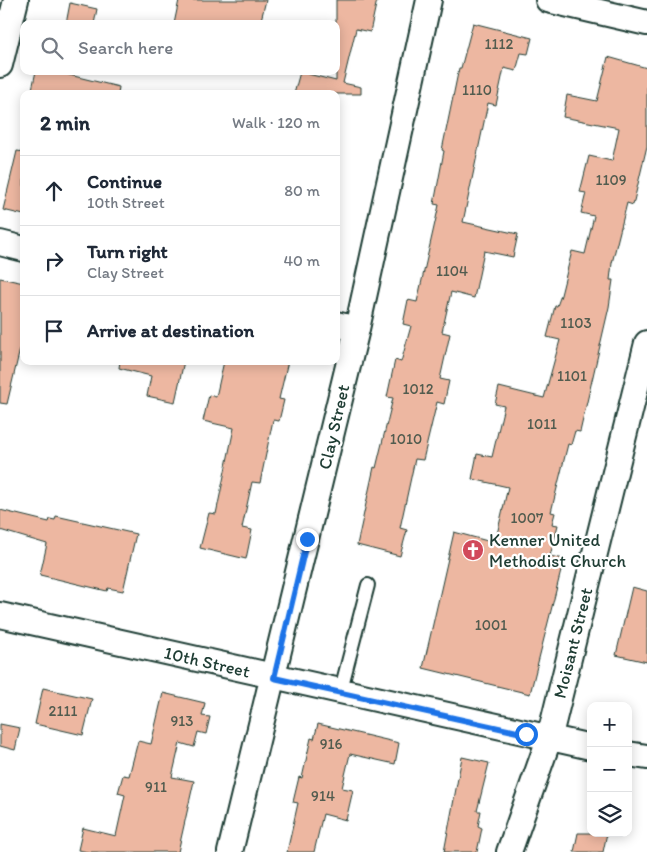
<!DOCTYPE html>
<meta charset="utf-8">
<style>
body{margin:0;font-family:Itim,sans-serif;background:#f2f2f3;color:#1f2937}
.controls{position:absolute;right:15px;bottom:15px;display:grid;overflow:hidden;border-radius:10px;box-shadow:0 2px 12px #0003}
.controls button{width:45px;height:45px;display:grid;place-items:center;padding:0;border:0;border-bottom:1px solid #e0e1e3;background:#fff;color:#1f2937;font:25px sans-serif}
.stop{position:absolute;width:15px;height:15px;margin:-11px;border:4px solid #1a73e8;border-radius:50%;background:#fff}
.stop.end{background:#1a73e8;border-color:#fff;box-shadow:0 1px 5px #0008}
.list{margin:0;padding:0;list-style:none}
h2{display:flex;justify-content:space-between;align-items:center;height:65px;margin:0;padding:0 20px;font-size:21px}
h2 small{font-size:16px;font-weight:400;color:#747a83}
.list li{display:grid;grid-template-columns:32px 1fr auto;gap:15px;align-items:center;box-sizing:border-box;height:70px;padding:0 20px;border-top:1px solid #e0e1e3}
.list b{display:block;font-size:19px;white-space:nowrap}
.list p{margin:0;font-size:16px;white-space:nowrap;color:#747a83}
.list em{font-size:16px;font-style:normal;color:#747a83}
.icon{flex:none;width:28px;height:28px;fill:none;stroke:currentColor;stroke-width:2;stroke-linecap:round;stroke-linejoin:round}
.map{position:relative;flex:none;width:647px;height:852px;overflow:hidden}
.search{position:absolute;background:#fff;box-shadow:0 2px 12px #0003;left:20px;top:20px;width:320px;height:55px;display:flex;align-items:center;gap:12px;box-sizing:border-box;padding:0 18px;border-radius:10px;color:#747a83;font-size:19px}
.panel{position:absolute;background:#fff;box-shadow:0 2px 12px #0003;left:20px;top:90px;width:320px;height:275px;border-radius:10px}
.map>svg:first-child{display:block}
</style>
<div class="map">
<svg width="647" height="852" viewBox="0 0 647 852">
<rect width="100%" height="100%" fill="#fff"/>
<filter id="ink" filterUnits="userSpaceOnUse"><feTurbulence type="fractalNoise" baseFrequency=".02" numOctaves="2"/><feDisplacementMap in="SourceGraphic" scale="10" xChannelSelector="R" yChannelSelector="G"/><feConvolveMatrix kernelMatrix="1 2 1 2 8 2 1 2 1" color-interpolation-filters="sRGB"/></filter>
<g filter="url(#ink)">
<path fill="#edb7a1" stroke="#1f3d34" d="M179 0H266L260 24H174Z
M336 0H377L370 32 356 29 343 83 361 87V94H294L300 72 336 81Z
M70 3 97 9 94 24H66Z
M473 23 532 38 528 54 521 53 516 71 504 68 496 105 488 103 463 222 518 234 513 257 484 251 474 298 451 292 442 332 450 334 440 379 449 381 444 404 437 402 423 460 415 459 400 528 407 530 400 556 357 545 374 467 376 468 393 398 387 397 395 360 401 362 411 326 403 324 408 300 417 302 439 205 434 204 444 151 442 150 459 68H461Z
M608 57 647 68V146L633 205 627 203 612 263 610 280H613L609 307 580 432 575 431 571 445 568 444 551 512 555 513 552 524 558 525 550 556 564 559 530 694 423 668 454 532 495 543 508 487 472 479 477 454 492 457 504 406 495 404 499 387 544 398 560 340 547 337 555 306H557L561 295 572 251 585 254 594 216 581 213 586 193 580 192 589 156 612 161 619 128 563 117 567 95 597 101Z
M36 71H53L119 87 118 94H31Z
M17 151 24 152V215L3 210Z
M0 278 24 283V345H21L7 404 0 403Z
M120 361H184L175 402 147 396 151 376 119 368Z
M224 361H288L279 399 284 400 279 421 273 420 260 483 252 482 242 528 252 530 246 559 200 548 209 513 216 514 234 428 203 421 209 395 216 397Z
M0 510 49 522 50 519 55 520 56 516 136 534 123 591 108 588 107 591 40 575 47 544 0 530Z
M632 587 647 591V662L616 655Z
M43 688 92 699 83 735 35 724Z
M163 693 205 703 202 716 210 717 206 734 198 732 194 747 180 743 172 777 194 781 178 852H88L78 850 83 828 116 836 125 795 118 793 123 775 129 776 138 741 151 744Z
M0 724 20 728 15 750 0 746Z
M318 724 399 743 395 764 350 754 342 788 353 790 346 820 323 814 314 852H287L298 803 293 802 299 777 302 778 311 738 314 739Z
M462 757 489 763 477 811H481L478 826 482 828 477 852H444Z
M578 833H607L603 852H574Z"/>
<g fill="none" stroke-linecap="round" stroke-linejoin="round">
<g stroke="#1f3d34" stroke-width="16">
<path id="lane" d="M340 693 368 585"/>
</g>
<g stroke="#1f3d34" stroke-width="28">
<path id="street" d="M548 0 647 23
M0 65 16 0
M0 243 24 249
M336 324 357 329
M0 615 591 747
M628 754 647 757
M230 852 357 329 429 0
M509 852 549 739 647 343"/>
</g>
<use href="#lane" stroke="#fff" stroke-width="12"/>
<use href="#street" stroke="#fff" stroke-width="24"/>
</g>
</g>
<g fill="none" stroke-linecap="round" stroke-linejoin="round" filter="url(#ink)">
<path stroke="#1a73e8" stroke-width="6" d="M307 539 274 678 526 734"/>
</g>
<defs>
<g id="church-disc" transform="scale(1.125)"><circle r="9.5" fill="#d1495b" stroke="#fff"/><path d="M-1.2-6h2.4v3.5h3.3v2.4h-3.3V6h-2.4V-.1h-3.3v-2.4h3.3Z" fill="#fff"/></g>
</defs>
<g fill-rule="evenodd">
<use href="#church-disc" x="473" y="550"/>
</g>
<g text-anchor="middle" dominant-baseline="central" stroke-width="4.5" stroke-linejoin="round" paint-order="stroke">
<g font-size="15" fill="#525c4f">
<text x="499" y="44">1112</text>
<text x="477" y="90">1110</text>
<text x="611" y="180">1109</text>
<text x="452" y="271">1104</text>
<text x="576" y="323">1103</text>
<text x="572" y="376">1101</text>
<text x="418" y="389">1012</text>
<text x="542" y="424">1011</text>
<text x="406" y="439">1010</text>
<text x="527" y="518">1007</text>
<text x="491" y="625">1001</text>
<text x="63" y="711">2111</text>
<text x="182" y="721">913</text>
<text x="331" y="744">916</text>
<text x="156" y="787">911</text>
<text x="323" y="796">914</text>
</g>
<g font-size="18" fill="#1f3d34" stroke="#fff">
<text transform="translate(334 427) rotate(-77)">Clay Street</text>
<text transform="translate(573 643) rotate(-76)">Moisant Street</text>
<text transform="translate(207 662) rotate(13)">10th Street</text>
</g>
<g font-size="18" fill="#1f3d34" stroke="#fff" text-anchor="start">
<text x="489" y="540">Kenner United<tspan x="489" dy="21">Methodist Church</tspan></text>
</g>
</g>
</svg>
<div class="controls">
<button>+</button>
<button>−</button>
<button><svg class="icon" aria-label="layers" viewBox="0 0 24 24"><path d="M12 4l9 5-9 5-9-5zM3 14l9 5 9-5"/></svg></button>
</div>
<div class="stop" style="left:526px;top:734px"></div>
<div class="stop end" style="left:307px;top:539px"></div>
<div class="search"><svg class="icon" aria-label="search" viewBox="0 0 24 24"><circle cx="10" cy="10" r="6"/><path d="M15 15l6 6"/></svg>Search here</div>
<section class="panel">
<h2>2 min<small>Walk · 120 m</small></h2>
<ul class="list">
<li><svg class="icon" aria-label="ahead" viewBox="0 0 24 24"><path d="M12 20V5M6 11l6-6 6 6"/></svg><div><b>Continue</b><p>10th Street</p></div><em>80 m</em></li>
<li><svg class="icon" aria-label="right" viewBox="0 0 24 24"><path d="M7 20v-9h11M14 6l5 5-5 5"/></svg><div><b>Turn right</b><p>Clay Street</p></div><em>40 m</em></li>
<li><svg class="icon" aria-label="arrive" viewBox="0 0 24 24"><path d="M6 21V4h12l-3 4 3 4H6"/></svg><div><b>Arrive at destination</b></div></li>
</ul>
</section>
</div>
